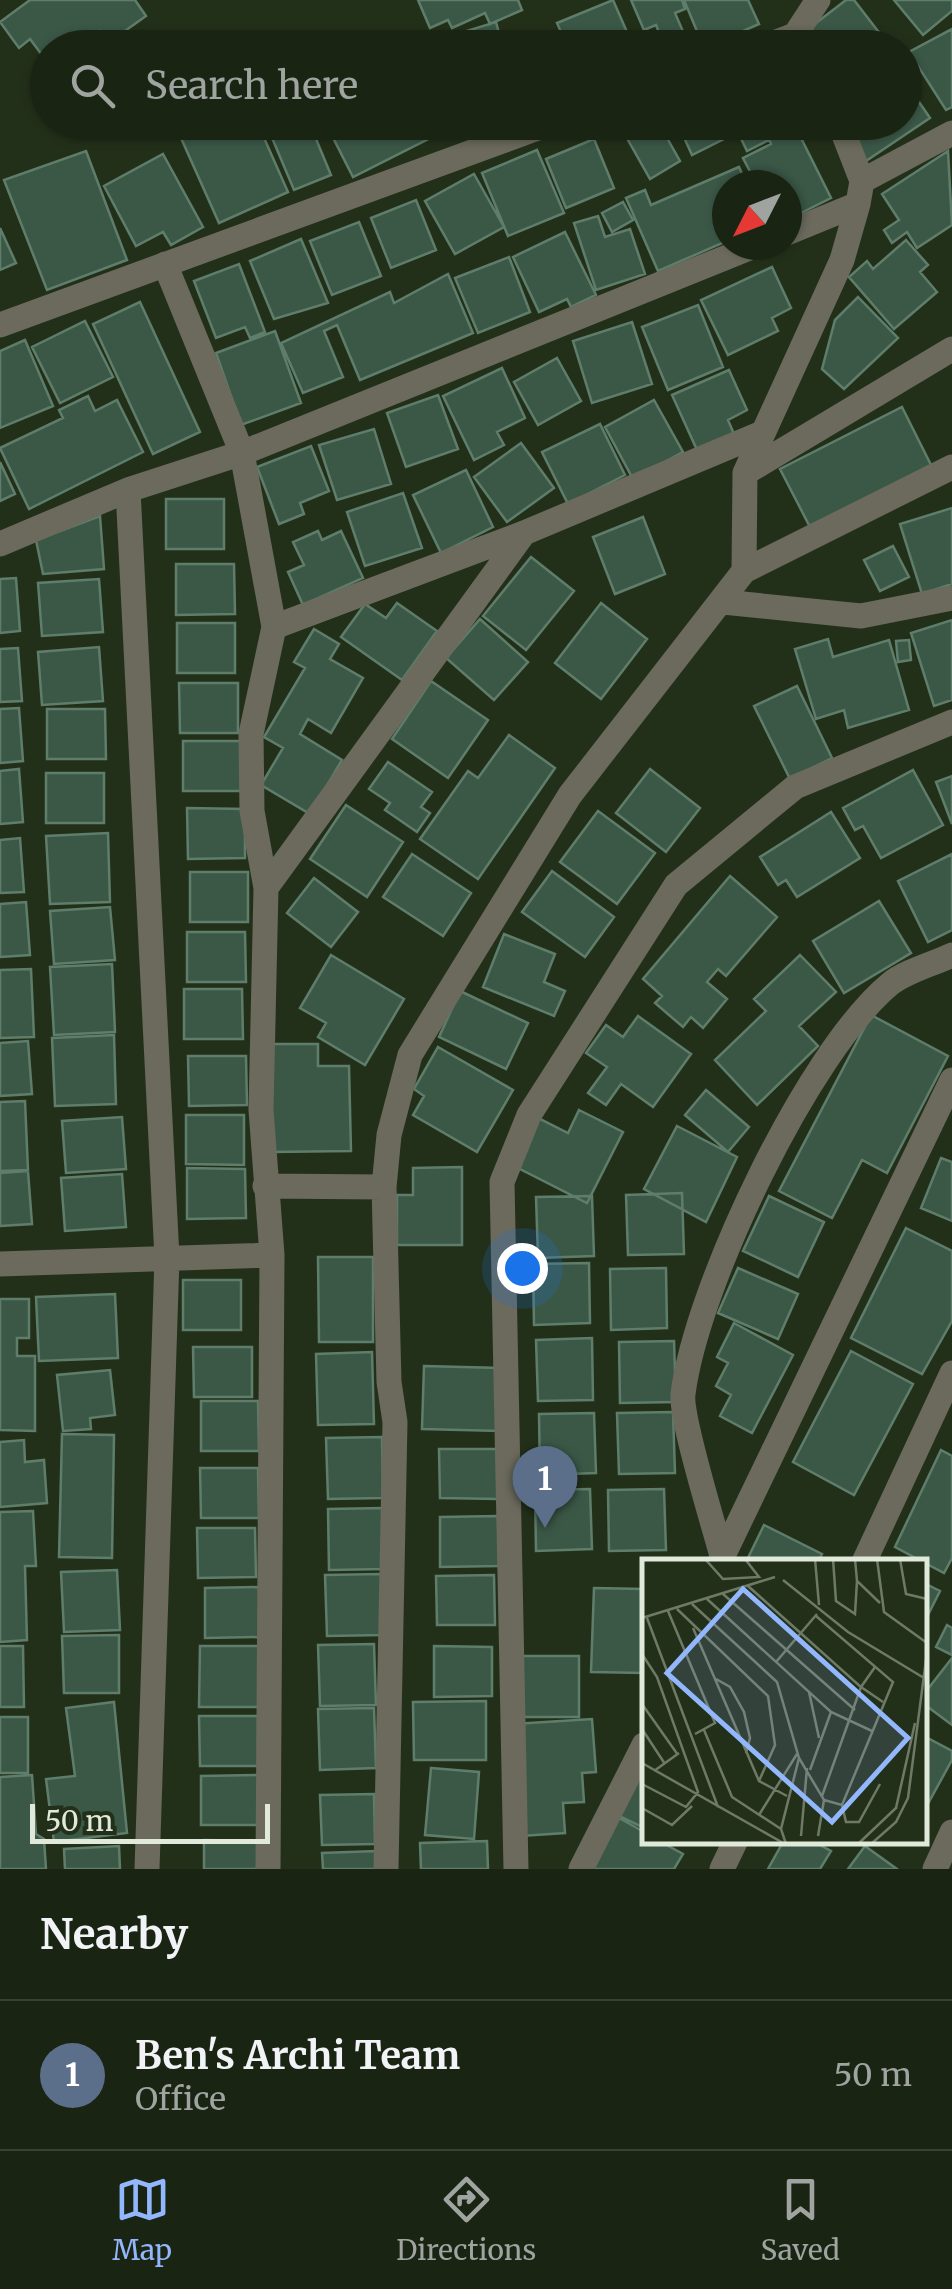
<!DOCTYPE html>
<style>
body{margin:0;font-family:Merriweather,serif;background:#232c1c;color:#f1f3f6}
.compass{position:absolute;left:712px;top:170px;width:90px;height:90px;border-radius:50%;background:#1a2413;box-shadow:0 2px 8px #0004;rotate:228deg}
.scale{position:absolute;left:30px;bottom:25px;width:240px;box-sizing:border-box;padding-left:10px;border:5px solid #e0e9da;border-top:0;font-size:28px;line-height:35px;white-space:nowrap;color:#e0e9da;-webkit-text-stroke:8px #233019;paint-order:stroke}
.you{position:absolute;left:522px;top:1268px;width:35px;height:35px;margin:-25px;border:8px solid #fff;border-radius:50%;background:#1a73e8;box-shadow:0 0 0 15px #1a73e833}
.badge{display:grid;place-items:center;width:65px;height:65px;border-radius:50%;background:#93b7fd;color:#fff;font-size:32px;font-weight:700}
.pin{position:absolute;translate:-50% -82px;filter:drop-shadow(0 2px 5px #0008)}
.pin::after{content:'';position:absolute;top:52px;width:35px;height:30px;background:inherit;clip-path:polygon(0 0,100% 0,50% 100%)}
.list{margin:0;padding:0;list-style:none}
h2{display:flex;justify-content:space-between;align-items:center;height:130px;margin:0;padding:0 40px;font-size:42px}
h2 small{font-size:32px;font-weight:400;color:#9fa4a0}
.list li{display:grid;grid-template-columns:65px 1fr auto;gap:30px;align-items:center;box-sizing:border-box;height:150px;padding:0 40px;border-top:2px solid #384133}
.list b{display:block;font-size:38px;white-space:nowrap}
.list p{margin:0;font-size:32px;white-space:nowrap;color:#9fa4a0}
.list em{font-size:32px;font-style:normal;color:#9fa4a0}
.icon{flex:none;width:55px;height:55px;fill:none;stroke:currentColor;stroke-width:2;stroke-linecap:round;stroke-linejoin:round}
.map{position:relative;flex:none;width:952px;height:1869px;overflow:hidden}
.search{position:absolute;background:#1a2413;box-shadow:0 2px 8px #0004;left:30px;right:30px;top:30px;height:110px;display:flex;align-items:center;gap:25px;box-sizing:border-box;padding:0 35px;border-radius:55px;color:#9fa4a0;font-size:38px}
.sheet{height:280px;background:#1a2413}
nav{display:flex;justify-content:space-around;align-items:center;box-sizing:border-box;height:140px;border-top:2px solid #384133;background:#1a2413;font-size:28px;color:#9fa4a0}
nav a{display:grid;justify-items:center;gap:5px}
nav .on{color:#93b7fd}
.map>svg:first-child{display:block}
</style>
<div class="map">
<svg width="952" height="1869" viewBox="0 0 952 1869">
<rect width="100%" height="100%" fill="#233019"/>
<path fill="#3b5847" stroke="#5f7d6b" stroke-width="2.5" d="M30 0H135L146 16 108 43 100 31 76 48H48V63L30 39 19 48 0 22Z
M418 0H518L522 10 490 24 485 13 452 28 448 20 430 28Z
M613 0 634 48H568L557 23Z
M631 0H682L685 9 675 13 685 36 664 45 656 25 644 30Z
M684 0H748L759 24 704 48Z
M846 0H854L891 48H820L807 30Z
M894 0H952V11L923 35Z
M496 22 503 48H439L437 40Z
M952 29V107L946 110 909 52Z
M552 33 560 48H522Z
M904 80 930 118 866 161 849 135 860 128 857 122H904Z
M215 122H257L288 192 219 223 181 138Z
M293 122H309L331 175 294 190 270 133Z
M325 122H448L450 128 353 177Z
M642 122H658L680 161 650 179 624 133Z
M677 122H731L736 133 692 155Z
M733 122H793L831 198 787 220V185H757L743 158 771 144 769 140 747 151Z
M594 139 614 188 566 208 546 159Z
M537 150 564 213 508 236 482 173Z
M86 151 127 260 47 290 4 180Z
M948 151 952 225 917 248 907 232 892 243 884 230 899 220 882 194Z
M163 154 203 227 171 245 163 232 136 246 104 186Z
M739 167 747 185H727V241L658 271 626 198 645 190 651 205Z
M474 174 504 227 455 254 425 201Z
M416 200 436 250 391 268 371 218Z
M623 202 633 220 612 232 602 213Z
M598 216 605 237 630 229 645 274 596 290 574 223Z
M359 222 381 276 332 295 310 241Z
M0 228 16 263 0 270Z
M565 232 596 295 571 307 567 299 539 312 513 257Z
M301 239 328 303 274 319 250 261Z
M906 240 928 265 920 272 937 292 894 329 849 277 867 261 873 269Z
M509 257 530 312 478 333 455 278Z
M239 264 265 332 250 338 245 327 216 338 194 281Z
M772 267 791 308 772 318 778 331 728 355 701 300Z
M448 274 473 333 360 380 337 325 324 331 343 377 303 393 281 343 390 292 394 303Z
M858 297 898 338 844 389 822 369 835 320Z
M140 302 200 432 153 454 93 324Z
M698 305 723 367 668 390 642 327Z
M85 321 113 377 60 403 32 347Z
M632 322 652 384 592 403 573 341Z
M275 331 301 403 241 425 216 353Z
M25 340 53 406 0 428V351Z
M557 358 581 401 538 425 514 382Z
M502 368 525 418 497 432 504 445 474 460 443 396Z
M729 370 747 410 728 420 734 434 697 450 672 395Z
M438 395 458 449 406 467 387 413Z
M88 396 95 411 117 400 143 452 29 509 0 448 63 418 59 410Z
M654 400 683 452 633 479 605 427Z
M902 407 931 465 810 527 780 469Z
M600 424 625 475 568 504 542 452Z
M374 429 391 484 337 500 319 445Z
M521 443 554 488 507 522 474 477Z
M311 446 329 491 300 503 304 514 279 524 257 467Z
M0 462 15 494 0 501Z
M466 470 493 527 441 553 413 495Z
M403 493 422 548 365 566 347 512Z
M166 499H224V549H166Z
M952 508V584L922 594 900 524Z
M100 516 104 569 43 574 36 540Z
M643 517 665 574 615 594 593 537Z
M318 531 322 540 341 531 363 578 303 605 288 572 304 565 293 542Z
M893 546 909 577 880 591 864 560Z
M531 557 574 591 526 650 483 616Z
M176 564H234L235 614 176 615Z
M16 578 20 631 0 633V579Z
M99 579 103 632 42 636 38 583Z
M397 603 437 631 402 680 341 637 365 604 386 618Z
M601 603 647 639 601 699 555 663Z
M480 619 528 662 494 700 446 658Z
M952 620V700L934 706 911 633Z
M177 623H235V673H177Z
M314 629 339 644 330 659 363 678 331 733 308 719 300 734 342 760 310 814 261 785 283 748 264 737 305 668 294 662Z
M828 639 833 657 889 640 909 710 848 728 844 710 816 719 795 649Z
M909 640 911 660 898 662 896 641Z
M99 647 103 701 42 705 38 652Z
M18 648 22 701 0 702V649Z
M431 681 488 720 448 778 392 739Z
M179 683H238V733H180Z
M797 686 832 758 790 779 754 706Z
M19 708 23 761 0 763V709Z
M47 709H105L106 759H47Z
M509 735 555 768 478 879 420 839 468 771 478 778Z
M183 741H241V791H183Z
M388 762 432 792 421 807 430 813 417 832 385 810 390 803 369 789Z
M19 769 23 822 0 824V771Z
M650 769 700 808 666 852 616 813Z
M913 770 943 825 881 858 863 826 855 830 843 808Z
M46 773H104V823H46Z
M952 776V824L936 782Z
M346 805 403 842 367 897 310 859Z
M187 808 245 809V858L188 859Z
M598 811 655 853 617 904 560 862Z
M831 812 860 858 797 897 786 880 778 885 760 857Z
M108 833 110 902 50 904 46 836Z
M20 838 24 892 0 893V840Z
M412 854 471 893 443 936 383 897Z
M952 854V930L928 942 898 881Z
M552 871 614 917 585 957 522 912Z
M190 872H248V922H190Z
M730 876 777 917 726 976 718 969 707 982 727 999 703 1028 691 1017 683 1027 655 1003 662 996 643 979Z
M314 878 358 912 331 947 287 913Z
M879 901 911 953 844 993 813 941Z
M26 902 30 955 0 957V904Z
M110 907 115 960 54 964 50 911Z
M187 932H245L246 982H187Z
M504 934 555 954 544 982 565 991 554 1016 483 987Z
M331 955 404 999 365 1065 318 1037 326 1023 300 1008Z
M800 955 836 992 799 1026 818 1046 757 1105 715 1060 766 1011 754 999Z
M112 964 115 1032 54 1035 50 967Z
M31 969 34 1037 0 1038V970Z
M184 989H242L243 1039H184Z
M460 991 528 1023 506 1069 439 1037Z
M871 1015 948 1056 887 1173 862 1160 832 1218 779 1191Z
M638 1016 691 1054 653 1107 621 1084 606 1105 588 1093 607 1067 586 1053 606 1025 623 1037Z
M114 1035 116 1104 55 1106 52 1038Z
M28 1041 32 1094 0 1096V1043Z
M270 1044H318V1066H349L351 1151 271 1152Z
M438 1047 513 1090 477 1152 413 1115 424 1096 414 1089Z
M188 1056H246L247 1105 189 1106Z
M706 1090 749 1127 728 1152 685 1115Z
M25 1101 28 1170 0 1171V1102Z
M579 1110 623 1132 587 1203 514 1166 538 1118 568 1133Z
M186 1115H244V1165L186 1164Z
M122 1117 126 1169 66 1173 62 1121Z
M677 1126 737 1157 706 1222 644 1189Z
M941 1158 952 1162V1221L921 1208Z
M462 1167V1245H397V1195H413V1168Z
M187 1168 245 1169 246 1218 187 1219Z
M28 1171 32 1224 0 1226V1173Z
M122 1174 126 1227 65 1231 61 1178Z
M682 1193 684 1254 628 1255 626 1195Z
M592 1196 594 1256 538 1258 536 1197Z
M769 1196 824 1222 798 1277 743 1251Z
M906 1228 952 1251V1321L922 1374 851 1338Z
M318 1257H373V1342H319Z
M589 1263 590 1323 534 1325 533 1264Z
M666 1268 667 1328 611 1330 610 1269Z
M738 1268 798 1294 778 1339 718 1313Z
M183 1280H241V1330H183Z
M115 1294 118 1358 39 1361 36 1297Z
M0 1299H29V1338H17V1356H35V1431L0 1430Z
M734 1323 793 1355 752 1433 720 1416 731 1395 716 1386 728 1363 717 1357Z
M592 1338 593 1400 538 1401 536 1340Z
M674 1341 676 1402 620 1403 619 1342Z
M193 1347H252V1397H194Z
M851 1351 913 1384 854 1495 793 1462Z
M372 1352 374 1424 318 1425 316 1354Z
M424 1366 501 1368 500 1431 422 1429Z
M110 1370 115 1415 90 1418 91 1429 63 1431 57 1375Z
M201 1401H258L259 1451H201Z
M673 1412 675 1473 619 1474 617 1413Z
M594 1413 596 1473 540 1475 539 1414Z
M62 1434 114 1435 112 1558 59 1557Z
M382 1437 383 1498 328 1499 326 1438Z
M24 1440 25 1462 44 1460 47 1503 0 1507V1442Z
M439 1449H497L498 1499 440 1498Z
M941 1450 952 1456V1558L944 1573 895 1547Z
M200 1468H258L259 1518H201Z
M590 1489 592 1549 536 1551 535 1490Z
M664 1489 666 1550 609 1551 608 1490Z
M384 1508 385 1569 329 1570 328 1509Z
M33 1511 36 1566H25L27 1640 0 1642V1512Z
M498 1516 499 1566 440 1567V1517Z
M764 1525 822 1554 818 1562H746Z
M197 1528H255L256 1577 198 1578Z
M117 1570 120 1630 64 1632 61 1572Z
M381 1574 383 1635 327 1636 325 1575Z
M494 1575 495 1625H437L436 1576Z
M924 1583 940 1591 924 1623Z
M262 1587 263 1637 205 1638V1588Z
M594 1588 644 1589V1673L591 1672Z
M947 1625 952 1628V1655L936 1647Z
M119 1635V1693H64L62 1636Z
M374 1644 376 1705 320 1706 318 1645Z
M0 1646H23L24 1707H0Z
M200 1646H261L262 1707H199Z
M434 1646 492 1647V1696L434 1697Z
M516 1656H579V1717H516Z
M952 1658V1725L924 1704V1694Z
M486 1701V1760H414L413 1702Z
M114 1702 127 1833 54 1842 46 1779 75 1776 66 1708Z
M374 1708 376 1768 320 1770 318 1709Z
M199 1716H258V1766H200Z
M0 1717H28V1773H0Z
M592 1719 596 1772 582 1773 584 1802 563 1803 565 1833 521 1836 514 1724Z
M924 1736 952 1751V1760L924 1811Z
M431 1768 479 1772 474 1839 425 1835Z
M640 1771 644 1774V1828L619 1816Z
M32 1775 36 1834 44 1839 46 1869H0V1777Z
M259 1775V1825H201V1776Z
M374 1794 375 1844 322 1845 320 1795Z
M619 1818 644 1832V1842H661L683 1854 674 1869H590Z
M204 1840 262 1841V1869H204Z
M487 1841 488 1869H421L420 1843Z
M783 1842H814L831 1851 820 1869H768Z
M119 1846 120 1869H65L64 1849Z
M865 1846 897 1869H848Z
M376 1851 377 1869H323L322 1853Z"/>
<g fill="none" stroke-linecap="round" stroke-linejoin="round">
<path stroke="#6b6a5d" stroke-width="25" d="M760 48 795 35
M803 48 795 35 818 0
M862 181 952 133
M787 233 858 204
M165 264 242 453 274 627 251 734 252 811 266 888 261 1110 272 1255 268 1869
M0 325 554 122
M745 473 952 349
M128 490 167 1258 147 1869
M0 544 128 490 242 453 757 245
M744 571 952 467
M723 602 861 616 952 598
M274 627 524 533 762 433
M266 888 524 533
M265 1186 384 1187
M0 1264 272 1255
M722 1556C714 1526 680 1417 683 1394 696 1288 808 1052 890 984 906 971 933 964 952 955
M720 1562 952 1080
M864 1562 952 1373
M386 1869 395 1422 389 1382 384 1187 389 1135 410 1055 570 795 744 571 745 473 842 260 858 204 862 181 839 122
M516 1869 502 1182 529 1115 676 885 795 787 952 722
M581 1869 644 1745
M722 1869 735 1842
M935 1869 952 1832"/>
</g>
<g transform="translate(642 1559)">
<rect width="285" height="285" fill="#233019"/>
<path fill="none" stroke="#6f7a66" stroke-width="2.5" d="M63 0 81 20 117 18 103 0M173 0 177 46M191 0 194 42 213 55 215 22M213 0 215 22 238 44M235 0 242 53 285 84M258 0 264 35 285 40M141 21 206 73 282 119M106 27 219 128 180 237M81 35 213 151M65 40 189 153 230 172M50 45 135 123 157 199 182 241 200 246 204 263H217L238 225M35 50 126 137 133 186 117 222M26 52 73 164 53 175M174 57 251 123 200 246M0 59 133 18M5 59 76 248M51 69 117 222 145 237M0 95 15 118 56 233 44 248 0 225M134 103 175 55M233 108 219 128 241 143M74 120 88 128 102 153 108 179 104 194M167 133 177 179M0 145 36 196M0 170 23 205M62 171 90 238 139 270M0 204 143 285M168 211 189 153M12 212 37 194M0 249 30 266 50 247M254 249 273 164M117 256 155 195M159 277 165 209M176 277 182 241M144 285 139 270 157 199M216 285 255 248M229 285 254 263 266 239 285 93"/>
<path fill="#93b7fd" fill-opacity="0.15" stroke="#93b7fd" stroke-width="5" d="M101 30 266 179 190 263 25 114Z"/>
<rect width="285" height="285" fill="none" stroke="#e0e9da" stroke-width="5"/>
</g>
</svg>
<svg class="compass" viewBox="-18 -18 36 36"><path d="M0-13l5 13h-10z" fill="#e53935"/><path d="M0 13l5-13h-10z" fill="#9fa4a0"/></svg>
<div class="scale">50 m</div>
<div class="you"></div>
<div class="pin badge" style="left:545px;top:1528px;background:#5c6f8a">1</div>
<div class="search"><svg class="icon" aria-label="search" viewBox="0 0 24 24"><circle cx="10" cy="10" r="6"/><path d="M15 15l6 6"/></svg>Search here</div>
</div>
<section class="sheet">
<h2>Nearby<small></small></h2>
<ul class="list">
<li><span class="badge" style="background:#5c6f8a">1</span><div><b>Ben's Archi Team</b><p>Office</p></div><em>50 m</em></li>
</ul>
</section>
<nav>
<a class="on"><svg class="icon" aria-label="map" viewBox="0 0 24 24"><path d="M3 6l6-2 6 2 6-2v14l-6 2-6-2-6 2zM9 4v14M15 6v14"/></svg>Map</a>
<a><svg class="icon" aria-label="directions" viewBox="0 0 24 24"><path d="M12 3l9 9-9 9-9-9zM9 14v-3h6M13 9l2 2-2 2"/></svg>Directions</a>
<a><svg class="icon" aria-label="saved" viewBox="0 0 24 24"><path d="M7 4h10v16l-5-4-5 4z"/></svg>Saved</a>
</nav>
